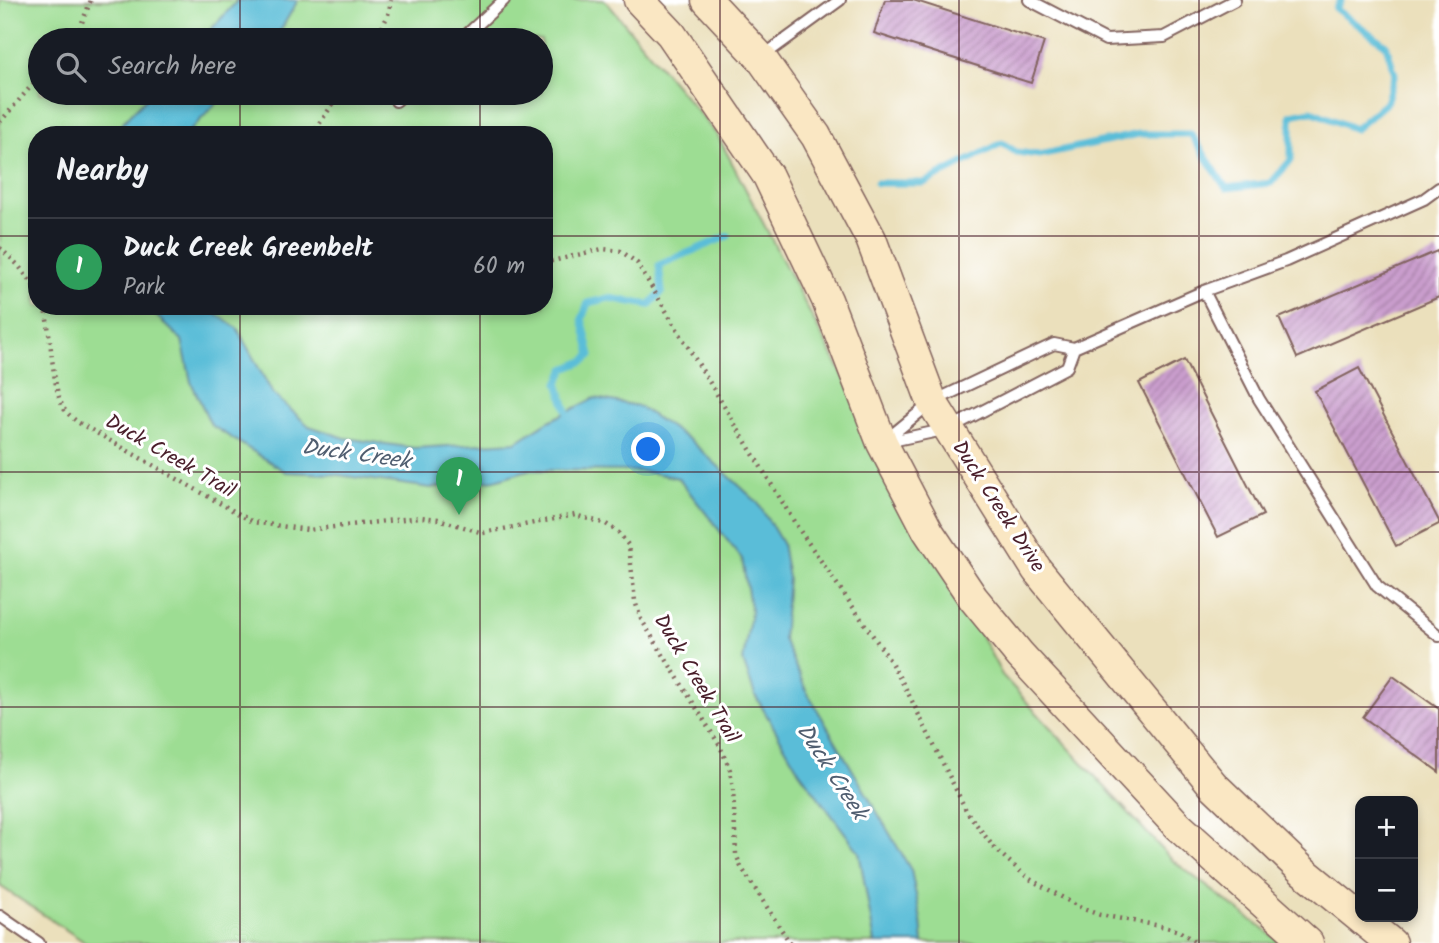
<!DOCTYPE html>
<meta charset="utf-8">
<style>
body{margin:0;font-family:Kalam,sans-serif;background:#242831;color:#f1f3f6}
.controls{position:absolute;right:21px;bottom:21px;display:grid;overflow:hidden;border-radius:14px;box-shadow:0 4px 10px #0003}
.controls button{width:63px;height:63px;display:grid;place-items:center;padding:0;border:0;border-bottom:2px solid #363941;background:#171b24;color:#f1f3f6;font:35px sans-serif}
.you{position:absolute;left:649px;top:450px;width:24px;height:24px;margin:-18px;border:5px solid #fff;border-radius:50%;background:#1a73e8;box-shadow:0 0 0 10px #1a73e833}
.badge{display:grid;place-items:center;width:46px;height:46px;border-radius:50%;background:#2563eb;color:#fff;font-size:23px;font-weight:700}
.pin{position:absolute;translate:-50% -58px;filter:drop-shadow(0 2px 4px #0008)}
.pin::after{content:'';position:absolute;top:37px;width:24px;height:21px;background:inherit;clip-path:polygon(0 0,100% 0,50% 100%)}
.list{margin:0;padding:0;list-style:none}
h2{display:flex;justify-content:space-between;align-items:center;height:91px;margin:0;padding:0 28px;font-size:30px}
h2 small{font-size:23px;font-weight:400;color:#9ea1a6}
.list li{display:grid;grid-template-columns:46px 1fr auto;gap:21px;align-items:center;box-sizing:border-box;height:98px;padding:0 28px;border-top:2px solid #363941}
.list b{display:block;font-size:26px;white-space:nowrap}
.list p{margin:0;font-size:23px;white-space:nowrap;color:#9ea1a6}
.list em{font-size:23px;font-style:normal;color:#9ea1a6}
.icon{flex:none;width:38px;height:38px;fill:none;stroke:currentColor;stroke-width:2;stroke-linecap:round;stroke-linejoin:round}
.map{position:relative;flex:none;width:1439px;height:943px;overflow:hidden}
.search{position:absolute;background:#171b24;box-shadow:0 4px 10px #0003;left:28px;top:28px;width:525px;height:77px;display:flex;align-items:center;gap:18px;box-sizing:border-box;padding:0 24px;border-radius:38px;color:#9ea1a6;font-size:26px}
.panel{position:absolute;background:#171b24;box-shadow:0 4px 10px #0003;left:28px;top:126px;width:525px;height:189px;border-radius:28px}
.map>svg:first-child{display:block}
</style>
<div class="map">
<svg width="1439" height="943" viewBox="0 0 1439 943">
<defs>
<pattern id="building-hatch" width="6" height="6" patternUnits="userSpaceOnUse" patternTransform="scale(1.75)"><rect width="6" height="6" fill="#ca9ece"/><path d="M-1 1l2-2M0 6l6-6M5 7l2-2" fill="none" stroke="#a680a7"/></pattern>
</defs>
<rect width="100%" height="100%" fill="#fff"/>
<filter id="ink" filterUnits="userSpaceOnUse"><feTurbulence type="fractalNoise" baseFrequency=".0143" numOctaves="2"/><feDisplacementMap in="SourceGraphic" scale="14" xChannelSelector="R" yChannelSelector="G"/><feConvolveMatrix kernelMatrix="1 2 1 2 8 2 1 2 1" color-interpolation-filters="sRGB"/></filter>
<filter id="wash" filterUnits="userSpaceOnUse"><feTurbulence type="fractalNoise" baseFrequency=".00686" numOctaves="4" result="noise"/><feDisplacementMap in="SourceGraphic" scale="28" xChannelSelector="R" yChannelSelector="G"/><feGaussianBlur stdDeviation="1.57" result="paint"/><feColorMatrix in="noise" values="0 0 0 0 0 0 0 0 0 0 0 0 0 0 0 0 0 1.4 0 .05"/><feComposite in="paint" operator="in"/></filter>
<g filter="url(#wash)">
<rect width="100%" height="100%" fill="#ebe0bc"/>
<path fill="#9ddd93" stroke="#747e5f" stroke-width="2" fill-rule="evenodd" d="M0 0H605L718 136 810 313 1002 675 1172 860 1282 943H86L0 886ZM40 40H541V93H40ZM37 135H544V306H37Z"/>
<path fill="#5abdd8" stroke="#526e82" stroke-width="2" d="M238 0H298L275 40H201Z
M151 93H226L186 135H119L123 122Z
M146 306H204L237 328 273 394 309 426 345 438 414 448 516 442 547 422 595 398 638 406 691 441 758 503 782 543 788 578 783 639 807 692 911 870 921 920 923 943H875L859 852 799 771 755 695 743 661 751 611 742 559 678 478 643 471 528 470 495 480 431 488 331 474 286 472 211 425 191 382 182 340Z"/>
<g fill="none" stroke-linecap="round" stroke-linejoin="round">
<path stroke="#5abdd8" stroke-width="7" d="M877 183H924L1002 143 1016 152 1039 155 1139 134H1191L1226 188 1271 183 1291 160V115L1311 111 1355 129 1386 103 1395 74 1386 45 1336 9 1341 0
M570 421 558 383 565 369 584 361 591 355 582 319 588 303 609 298 649 305 662 292 659 265 728 236"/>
</g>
<g id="blocks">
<path fill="url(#building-hatch)" d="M885 0H913L1044 42 1031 83 874 33Z
M1437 251 1439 256V297L1297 358 1279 318Z
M1184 360 1263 515 1218 537 1139 383Z
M1359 368 1439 521V524L1396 546 1315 391Z
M1393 676 1439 709V772L1363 717Z"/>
</g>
</g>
<g filter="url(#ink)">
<use href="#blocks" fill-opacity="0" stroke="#82635e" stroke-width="2"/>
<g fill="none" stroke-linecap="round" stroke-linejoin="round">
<g stroke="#82635e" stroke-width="14">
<path id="lane" d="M1029 0 1106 40 1164 37 1235 0
M461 40 504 0
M763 56 840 0
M396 101 405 93
M1204 291 1259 399 1377 586 1439 636
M1054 344 1074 348 1067 367 948 429 882 443 932 402Z
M1074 348 1204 291 1286 261 1424 199 1439 188
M0 916 39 943"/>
</g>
<g stroke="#82635e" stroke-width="33">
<path id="secondary" d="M639 0 671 34 768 176 827 300 882 443 928 531 973 598 1020 655 1178 826 1308 943
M707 0 761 58 816 136 871 239 932 402 1037 570 1213 785 1304 872 1391 943"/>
</g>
<path stroke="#82635e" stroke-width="4.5" stroke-dasharray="2 5" stroke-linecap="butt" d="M71 40 79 30 91 0
M376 40 388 15 391 0
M0 122 40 76
M312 135 340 93
M0 248 18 265 37 290
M544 263 602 249 621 251 637 263 798 528 887 656 905 687 967 812 995 849 1028 878 1081 908 1100 915 1166 927 1179 931 1197 943
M44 306C52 334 51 384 63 407 67 414 73 418 79 423L253 522 308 530 421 517 438 519 483 533 575 515 606 524 619 533 629 546 635 601 641 619 720 746 730 770 733 789 736 854 741 867 790 943"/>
<use href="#lane" stroke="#fff" stroke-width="10"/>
<use href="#secondary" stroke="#fae7c3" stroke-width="30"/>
</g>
</g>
<path fill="none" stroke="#4a1f2b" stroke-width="2" stroke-opacity="0.55" d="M240 0V40M480 0V40M720 0V943M959 0V943M1199 0V943M240 93V135M480 93V135M0 236H37M544 236H1439M240 306V943M480 306V943M0 472H1439M0 707H1439"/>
<g text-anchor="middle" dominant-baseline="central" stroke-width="6" stroke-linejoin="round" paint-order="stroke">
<g font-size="21" fill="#4a1f2b" stroke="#fff">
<text transform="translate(170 457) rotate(30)">Duck Creek Trail</text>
<text transform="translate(998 507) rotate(57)">Duck Creek Drive</text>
<text transform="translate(696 679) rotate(59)">Duck Creek Trail</text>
</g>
<g font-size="23" font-style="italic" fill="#505e70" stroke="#fff">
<text transform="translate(356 455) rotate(8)">Duck Creek</text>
<text transform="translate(831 772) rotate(57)">Duck Creek</text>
</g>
</g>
</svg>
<div class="controls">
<button>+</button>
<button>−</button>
</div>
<div class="you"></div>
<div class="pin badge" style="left:459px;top:515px;background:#2e9e5b">1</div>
<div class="search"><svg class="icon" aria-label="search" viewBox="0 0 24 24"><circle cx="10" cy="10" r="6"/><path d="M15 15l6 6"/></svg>Search here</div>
<section class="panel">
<h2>Nearby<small></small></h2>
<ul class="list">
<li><span class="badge" style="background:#2e9e5b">1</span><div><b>Duck Creek Greenbelt</b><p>Park</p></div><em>60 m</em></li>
</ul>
</section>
</div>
